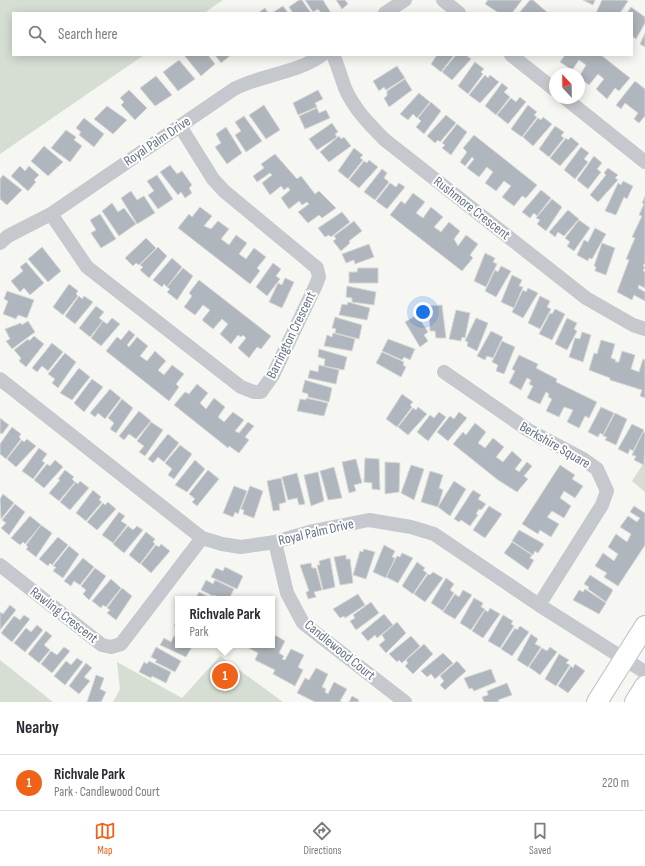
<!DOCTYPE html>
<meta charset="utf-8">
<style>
body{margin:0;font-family:"Sofia Sans Condensed",sans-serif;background:#f7f7f7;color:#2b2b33}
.compass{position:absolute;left:549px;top:68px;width:36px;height:36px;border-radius:50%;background:#fff;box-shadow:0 2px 10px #0003;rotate:338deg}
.you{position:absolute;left:423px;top:312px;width:14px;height:14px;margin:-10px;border:3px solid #fff;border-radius:50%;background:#1a73e8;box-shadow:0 0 0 6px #1a73e833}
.badge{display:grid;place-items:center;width:26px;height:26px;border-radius:50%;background:#f06218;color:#fff;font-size:13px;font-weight:700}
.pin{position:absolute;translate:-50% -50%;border:2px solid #fff;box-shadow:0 1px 4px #0006}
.popup{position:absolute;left:175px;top:596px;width:100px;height:52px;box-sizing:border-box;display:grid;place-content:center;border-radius:0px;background:#fff;filter:drop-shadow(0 1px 3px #0005);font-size:13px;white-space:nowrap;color:#7c7c81}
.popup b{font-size:15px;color:#2b2b33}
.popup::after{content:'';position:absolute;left:50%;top:100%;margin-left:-8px;border:8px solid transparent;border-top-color:#fff}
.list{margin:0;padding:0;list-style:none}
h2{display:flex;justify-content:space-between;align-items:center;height:52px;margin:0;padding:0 16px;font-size:17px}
h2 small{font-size:13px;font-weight:400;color:#7c7c81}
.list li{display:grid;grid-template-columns:26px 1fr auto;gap:12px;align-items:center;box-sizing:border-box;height:56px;padding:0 16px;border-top:1px solid #e1e1e2}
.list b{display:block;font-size:15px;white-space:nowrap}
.list p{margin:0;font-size:13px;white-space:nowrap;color:#7c7c81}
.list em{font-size:13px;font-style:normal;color:#7c7c81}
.icon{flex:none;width:22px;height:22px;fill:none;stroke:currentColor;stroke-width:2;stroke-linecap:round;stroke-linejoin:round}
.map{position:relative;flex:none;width:645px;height:702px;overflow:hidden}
.search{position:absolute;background:#fff;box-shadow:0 2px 10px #0003;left:12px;right:12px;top:12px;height:44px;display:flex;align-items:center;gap:10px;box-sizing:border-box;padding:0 14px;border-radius:0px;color:#7c7c81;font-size:15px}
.sheet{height:108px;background:#fff}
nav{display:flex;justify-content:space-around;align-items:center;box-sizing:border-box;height:56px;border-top:1px solid #e1e1e2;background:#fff;font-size:11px;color:#7c7c81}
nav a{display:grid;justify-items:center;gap:2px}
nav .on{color:#f06218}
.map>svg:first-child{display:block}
</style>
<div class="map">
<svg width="645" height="702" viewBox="0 0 645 702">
<rect width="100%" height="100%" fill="#f6f6f2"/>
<path fill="#d6ded3" d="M0 0H223L204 13H13V55H144L0 154Z
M645 461V492L632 481Z
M220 656 283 702H113L120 689 117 662 182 698Z
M0 660 53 702H0Z"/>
<path fill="#b0b6bd" stroke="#d7d7d5" d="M299 0H302L311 13H293L289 7Z
M305 0H323L331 13H321L318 9 313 12Z
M336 0H345L348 4 342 9Z
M488 0H522L512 13H499L485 4Z
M530 0H533L548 13H519Z
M583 0H595L593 5Z
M602 0H625L628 1 620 13H596Z
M283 6 288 13H272Z
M631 7 645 17V23L636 39 632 36V13H627Z
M265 8 268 13H258Z
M645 33V47L640 44Z
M184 55H208L215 64 201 76Z
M215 55H231L221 63Z
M437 55H454L441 72 431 64Z
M456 55H466L471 59 452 80 442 72Z
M565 55H601L630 78 619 91 615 88 607 99 596 89 604 79 598 74 589 85 579 77 586 65 579 60 572 70 560 62Z
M179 60 195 79 178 91 163 72Z
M475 62 484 69 481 72 483 74 468 94 458 86Z
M397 66 405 78 386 90 384 87 379 91 373 81Z
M485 75 488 78 490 75 499 82 480 103 469 95Z
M156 76 172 95 155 106 140 88Z
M405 79 412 90 389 107 384 98 387 96V91Z
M635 81 645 89V116L639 123 634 119 638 113 625 103 621 109 616 105Z
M502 83 508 88 504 92 510 97 496 115 485 106Z
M129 90 147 108 135 120 121 105 124 102 120 98Z
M318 90 323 99 315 103 317 107 298 115 293 103Z
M419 93 430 102 417 118 413 114 408 120 400 114Z
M520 97 526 102 508 124 497 115 511 98 516 102Z
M431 102 441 111 424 134 416 127 421 121 418 118Z
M264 105 280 130 266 139 249 115Z
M528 105 537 112 534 115 537 117 522 137 511 129Z
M107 106 127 120 113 134 94 119Z
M317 108 319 113 326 110 330 118 305 129 299 116Z
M446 115 456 123 440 142 438 140 435 143 427 136Z
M244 116 262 141 246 152 235 135 241 131 235 122Z
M543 117 552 124 533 146 523 137 538 118 541 120Z
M84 118 104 134 94 147 79 135 81 132 76 128Z
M332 123 338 132 335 134 337 137 317 150 309 139Z
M457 124 467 132 451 155 442 148 445 145 442 143Z
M555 126 564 132 561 136 564 138 549 157 539 149Z
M226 127 242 153 227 164 215 147 221 143 216 134Z
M66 130 76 137 74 140 82 146 70 162 51 148Z
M474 135 537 185 526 198 522 196 514 206 502 197 511 186 504 181 496 191 485 183 493 172 487 167 479 177 467 168 474 159 472 157 465 166 460 162 467 152 463 148Z
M339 136 341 139 344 137 351 146 329 162 320 152Z
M571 137 579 144 560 166 550 158 566 138 568 140Z
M44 146 63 162 48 176 31 161Z
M581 147 589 153 584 159 588 162 575 179 564 170Z
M354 148 363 155 360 158 363 160 348 179 338 171Z
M275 154 297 179 301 176 315 194 319 191 336 208 322 218 319 215 308 223 298 212 309 204 307 202 302 205 299 201 289 209 281 198 290 190 288 187 284 190 281 186 270 195 262 183 272 175 270 173 257 182 253 176 264 168 261 164Z
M594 156 602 163 597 169 601 172 588 189 577 180Z
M369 160 378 167 359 188 349 180 364 161 367 163Z
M170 165 177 174 182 171 192 185 189 188 192 193 185 198 181 192 178 195 160 172Z
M20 166 25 171 29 166 39 175 34 180 36 182 28 191 11 176Z
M608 168 618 175 615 178 618 180 598 202 590 195 606 175 604 173Z
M382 169 387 173 384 178 389 182 375 200 364 192Z
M3 175 22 190 7 205 0 199V179Z
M157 175 173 199 158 209 148 195 154 191 147 181Z
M623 181 633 186 627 199 624 197 616 215 605 211 618 183 621 185Z
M390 183 396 187 399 183 405 187 387 209 376 201Z
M541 190 551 198 537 216 534 213 530 218 522 212Z
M131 191 137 200 144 196 155 213 137 224 121 198Z
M413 193 425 202 416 213 423 218 431 207 443 217 434 227 441 232 449 222 460 231 454 239 458 246 466 235 478 244 470 255 473 258 462 271 390 215 401 201 405 204Z
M645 196V263L643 266 645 267 643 271 645 272V288L639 285 638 288 645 292V301L634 295 632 300 617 292 629 260 626 259 635 238 632 237 642 216 639 215 644 204 642 203Z
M552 199 562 207 546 231 537 224 540 220 536 218Z
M112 203 118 212 124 208 136 224 119 236 102 211Z
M200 207 212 216 204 226 211 229 218 221 229 229 221 239 229 245 236 235 247 243 239 254 246 259 254 248 266 257 257 268 260 271 250 284 178 228 189 214 192 217Z
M568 210 579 219 564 236 558 232 555 237 549 232Z
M342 212 350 222 331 237 329 235 325 237 318 228Z
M100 214 116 239 101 248 91 233 96 230 90 220Z
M579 220 590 228 574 251 567 246 570 242 565 238Z
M354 221 362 231 349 241 350 243 341 251 333 241 336 239 334 236Z
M595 228 606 234 592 259 589 258 588 261 577 255 584 240 588 242Z
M146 238 156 248 139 265 136 263 133 266 125 258Z
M602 243 615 248 606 275 595 271 596 267 594 266Z
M369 244 374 257 355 264 354 260 346 263 342 254Z
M42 247 61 271 48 282 28 259Z
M158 247 167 256 149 278 140 270 143 267 140 265Z
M485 253 495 258 493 262 497 264 486 287 474 281Z
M172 258 182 267 167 287 164 284 162 287 153 280Z
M26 262 44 283 30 295 24 288 20 292 11 281 23 271 20 267Z
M273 263 281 269 276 276 280 279 267 296 256 287Z
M501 266 511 271 496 297 485 291 495 270 498 272Z
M183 268 193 276 177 300 167 292 170 289 167 287Z
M358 268H378V283H349V272H357Z
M512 275 522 280 519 286 523 287 514 308 501 302Z
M285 278 294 282 282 308 269 302 278 283 282 285Z
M199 280 271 336 261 349 257 347 249 358 238 348 246 338 243 335 241 337 238 335 231 344 220 334 228 324 222 319 213 329 202 320 210 310 203 305 195 315 184 307 192 296 189 293Z
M69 284 78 291 76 294 78 296 63 315 53 307Z
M347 286 376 292 374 305 352 302V298L346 297Z
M528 288 538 293 523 318 512 312 523 290 526 292Z
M7 291 34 300 27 318 18 315 16 319 3 314 8 301 4 299Z
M79 296 82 299 84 296 93 302 75 324 65 316Z
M540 296 550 301 547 307 551 309 540 329 528 323Z
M348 302 370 308 367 320 339 315 342 304 347 305Z
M442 305 446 338H436L435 331H430L429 306Z
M96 306 104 312 99 318 103 321 90 337 79 328Z
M555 309 565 314 552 340 539 334 550 313 552 314Z
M456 310 470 313 465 338 462 337 461 341 449 339Z
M417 315 428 332 424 335 428 341 420 347 405 322Z
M335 317 362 325 359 339 335 333 336 329 332 328Z
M112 318 120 324 101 346 91 338 103 321 107 324Z
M476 318 488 323 477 351 467 346 468 342 465 341Z
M567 318 577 323 574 329 577 331 567 350 555 344Z
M28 321 35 332 12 349 6 341 10 339 5 329 21 323 22 325Z
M129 330 135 335 127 345 129 347 137 337 148 346 140 356 147 361 155 351 166 361 158 370 164 375 172 365 184 374 176 384 179 387 169 401 106 351 117 337 121 340Z
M491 331 503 337 493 358 487 356 485 360 477 356Z
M582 332 591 335 583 362 569 357 575 338 580 339Z
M333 333 355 339 352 351 324 346 327 335 332 337Z
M34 336 44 344 26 367 19 361 21 358 14 350 28 339 29 341Z
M388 339 415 349 410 360 404 357 402 360 382 351Z
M601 340 615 344 611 358 616 360 615 362H619L622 351 635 355 631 369 639 372 643 359 645 360V398L640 396 642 390 610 380V378L589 370 594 353 597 354Z
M502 341 515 347 504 374 496 371 498 365 492 362Z
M52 343 63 352 48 371 42 366 37 372 32 368Z
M319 349 347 357 344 370 324 366 325 359 318 357Z
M382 352 404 362 403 365 406 367 401 377 376 363Z
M65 353 76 362 58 388 52 383 55 379 48 374Z
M519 355 538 364 536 368 557 379 556 382 597 402 589 418 585 416 579 428 567 422 573 410 564 407 559 417 546 411 552 399 548 397 549 394 546 392 540 404 527 398 533 386 529 384 531 380 527 378 521 390 509 383 515 371 512 369Z
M319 365 339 370 336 384 308 378 310 370 318 372Z
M79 368 90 377 72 400 60 393Z
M92 379 103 387 84 412 74 403Z
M305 380 332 388 329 402 308 397V394L302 392Z
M197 384 208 393 200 403 206 409 214 398 225 407 218 417 224 422 233 412 244 420 235 431 239 433 248 422 254 426 245 437 249 440 239 453 229 446 228 448 174 405 185 392 189 394Z
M110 389 121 398 105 419 98 413 95 417 90 413Z
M402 394 413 402 410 405 412 407 397 427 386 419Z
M306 398 328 403 324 416 297 411 300 399 306 400Z
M122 399 133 408 116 433 110 429 114 423 108 418Z
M418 407 427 414 408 435 398 427 413 408 416 410Z
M601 407 614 413 603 435 600 433 598 437 588 432Z
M139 411 151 421 136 439 129 434 124 440 119 436Z
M439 412 446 417 428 441 417 432 430 415 434 418Z
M459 412 467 418 448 441 437 432 450 416 454 419Z
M615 413 627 419 616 445 605 440 607 437 603 436Z
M0 418 9 425 2 434 0 433Z
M151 422 163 430 145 456 139 452 144 446 137 441Z
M475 423 486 432 478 443 485 448 493 438 504 447 496 457 503 462 512 451 522 460 515 469 519 472 527 462 532 466 524 476 528 479 517 492 498 480 453 444 463 432 466 435Z
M632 424 644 430 633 451 630 449 628 454 618 449Z
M12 427 21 434 19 437 21 439 6 459 0 454V444Z
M643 432 645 433 644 465 634 460 636 456 632 455Z
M168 434 179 443 164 462 158 457 153 463 148 459Z
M27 439 36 446 16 467 7 459 22 440 24 442Z
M180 445 192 454 174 479 168 475 172 469 165 463Z
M39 448 47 454 42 461 45 463 33 479 22 471Z
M365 458 379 459 380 490 372 489V483L364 482Z
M356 459 362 483 354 485 356 491 349 493 342 462Z
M55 460 63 467 44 488 34 480 47 464 50 466Z
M195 460 205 469 187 492 175 485Z
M385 462 400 463 399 492 385 494Z
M411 465 424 469 414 500 401 493Z
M560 465 575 475 572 479 583 486 575 498 564 491 560 498 571 506 564 518 552 511 547 517 559 524 551 537 540 530 538 534 522 524Z
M334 467 342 498 328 500 320 471Z
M65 470 74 477 72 479 75 482 59 501 49 493 60 480 58 479Z
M208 470 219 479 197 506 192 502 195 499 189 494Z
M430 471 443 475 439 488 443 490 438 507 421 502Z
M318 472 324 501 311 506 304 475Z
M297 473 305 504 299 505 297 498 288 500 282 477Z
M281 478 286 502 279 504 280 510 273 511 267 481Z
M80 481 89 488 70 510 60 502 76 482 78 484Z
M454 481 466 489 450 516 438 507Z
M234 486 247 491 238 514 235 512 233 517 223 513Z
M250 486 263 491 254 518 243 514 244 510 241 509Z
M93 490 101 497 99 500 102 502 86 521 76 513Z
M473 490 481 495 478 499 486 504 481 510 479 509 476 514 478 515 470 526 461 520 459 522 454 519Z
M3 494 14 503 1 519 0 499Z
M108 502 116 509 97 530 87 522 103 503 105 505Z
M15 504 25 512 9 535 1 528 6 523 2 520Z
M489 506 502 514 485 538 473 530Z
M634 506 645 513V545L618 586 604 577 607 573 595 566 603 553 614 561 618 554 608 547 616 534 627 542 631 534 620 527 628 516 637 522 640 518 630 512Z
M119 512 125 516 121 521 127 525 113 543 102 535Z
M30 516 41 525 25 544 23 542 20 545 11 538Z
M41 525 52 533 36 557 26 549 28 547 26 545Z
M128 526 133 530 137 526 143 530 124 553 113 544Z
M519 530 544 544 538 553 535 551 533 555 512 541Z
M146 532 155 539 153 542 155 544 140 564 129 555Z
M58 537 68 545 52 565 50 563 48 566 39 559Z
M512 542 532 555 530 558 534 560 528 570 504 553Z
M161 544 170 551 151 573 141 564 156 545 159 547Z
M384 545 395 551 392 557 395 558 386 578 373 572Z
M69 546 79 554 63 578 53 571 56 567 53 566Z
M364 549 375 552 366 579 353 575 360 551 363 552Z
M402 553 413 558 398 583 386 577 397 556 400 557Z
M346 555V559H350L353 583 340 585 334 557Z
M83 558 94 567 80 585 74 581 71 586 64 581Z
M330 558 335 587 323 590 317 565H320L319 561Z
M417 562 425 568 423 570 427 573 413 594 402 586Z
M311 563 312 568H316L322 590 314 592 316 597 308 599 306 592 309 591 300 565Z
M225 567 243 576 237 589 211 577 216 568 223 571Z
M95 568 106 576 89 600 83 594 86 590 81 586Z
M433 572 443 578 425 602 414 594 428 574 430 575Z
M590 575 613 590 606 602 588 589 589 587 584 584Z
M446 578 454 584 450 590 454 593 443 611 431 603Z
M111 579 121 588 106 607 103 605 101 608 92 601Z
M206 580 213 584 215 580 234 589 229 599H222L214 595 213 596 201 590Z
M122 588 132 596 116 620 107 613 110 610 107 608Z
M585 589 606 603 599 614 573 600 579 590 583 592Z
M463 590 472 595 455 619 443 612 455 594 459 597Z
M199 592 211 598 195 599Z
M358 594 365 605 345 618 344 616 340 618 333 609Z
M474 598 483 603 481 607 485 609 471 630 460 623Z
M371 602 379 613 356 630 350 621 355 618 353 615Z
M10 605 16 610 0 630V612L3 614Z
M490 608 500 614 483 638 472 631 485 610 488 612Z
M384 614 393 625 377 638 375 635 368 641 361 633Z
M24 615 30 619 12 642 1 633 14 616 20 620Z
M503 615 513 621 511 624 514 626 500 648 488 641Z
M178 619V628L174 626Z
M397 622 406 633 386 653 379 645 385 640 382 635Z
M37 625 43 630 25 652 14 643 26 628 31 632Z
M520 626 529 632 512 656 501 649 515 628 517 630Z
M46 631 52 636 44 645 50 650 39 663 28 654Z
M273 634 285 641 279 653 284 656 282 659 285 660 291 649 304 655 298 667 303 670 295 686 273 674 275 670 255 660 258 653 243 645H272Z
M531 634 538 639 535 644 541 647 528 667 517 660Z
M174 636 178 637V645H193L186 657 160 645 164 638 171 642Z
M411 636 420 646 402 663 399 660 397 662 389 654Z
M424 644 433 654 413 674 405 666 408 663 406 660Z
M64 647 70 651 52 673 41 664 51 651 57 655Z
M156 647 181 661 175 672 155 662 157 660 151 657Z
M550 647 557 652 540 675 529 667 542 648 547 651Z
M443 653 453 663 435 679 431 674 427 677 421 671Z
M559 654 569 660 566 663 570 665 556 686 545 679Z
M77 658 83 662 65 685 54 676 66 661 71 665Z
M149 661 171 672 166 683 152 676 151 678 139 672 144 662 147 664Z
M457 661 466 671 445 690 440 685 444 681 440 676Z
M86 663 92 668 84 677 90 681 79 694 69 686Z
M575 664 585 671 568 693 558 686 571 666 573 668Z
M316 668 328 674 322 687 326 689 325 692 328 694 334 682 347 689 340 701 342 702H315L297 693 305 678 309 680Z
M491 669 496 682 474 691 472 688 469 689 464 678Z
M96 675 104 678 100 689 106 692 101 702H87Z
M507 683 512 695 498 700 499 702H484L482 697 488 695 487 691Z
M352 696 359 700 358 702H349Z"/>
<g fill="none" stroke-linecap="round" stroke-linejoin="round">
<g stroke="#babdc3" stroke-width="22">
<path id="secondary" d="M597 702 645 626
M635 702 645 686"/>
</g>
<path stroke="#c5c8cc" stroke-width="14" d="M443 0 459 13
M385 13 405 0
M333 55C338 66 341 77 345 88 354 109 369 124 385 140L586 298 633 325 645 329
M511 55 555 90
M565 98 645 162
M51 214 87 267 241 387 254 392H261L273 375 315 287 319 277 317 268 224 191 213 179 180 126
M0 243 8 236 51 214 234 89C260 75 298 73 322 55
M444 372 528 430 583 459 597 469 607 491 602 505 539 605
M0 379 202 538 222 544 241 547 275 542 313 531 369 520 411 527 434 534 539 605 645 672
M275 542 287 593 303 623 405 702
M0 565 102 645 111 647 121 644 202 538"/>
<use href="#secondary" stroke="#fff" stroke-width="20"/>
</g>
<g text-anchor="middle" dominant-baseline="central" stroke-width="4" stroke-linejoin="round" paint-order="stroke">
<g font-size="14" fill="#637286" stroke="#fff">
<text transform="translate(157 141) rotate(-34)">Royal Palm Drive</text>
<text transform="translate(472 208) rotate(38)">Rushmore Crescent</text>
<text transform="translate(291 335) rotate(-64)">Barrington Crescent</text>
<text transform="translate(555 445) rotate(30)">Berkshire Square</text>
<text transform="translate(316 532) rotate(-13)">Royal Palm Drive</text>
<text transform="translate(64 615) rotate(38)">Rawling Crescent</text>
<text transform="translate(340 650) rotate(39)">Candlewood Court</text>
</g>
</g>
</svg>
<svg class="compass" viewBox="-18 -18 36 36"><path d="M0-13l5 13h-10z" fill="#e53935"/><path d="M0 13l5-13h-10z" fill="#7c7c81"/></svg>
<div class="you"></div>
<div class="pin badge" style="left:225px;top:676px">1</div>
<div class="popup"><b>Richvale Park</b>Park</div>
<div class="search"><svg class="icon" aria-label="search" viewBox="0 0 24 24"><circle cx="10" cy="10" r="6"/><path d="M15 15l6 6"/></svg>Search here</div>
</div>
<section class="sheet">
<h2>Nearby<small></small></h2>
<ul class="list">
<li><span class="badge">1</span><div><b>Richvale Park</b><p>Park · Candlewood Court</p></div><em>220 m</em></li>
</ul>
</section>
<nav>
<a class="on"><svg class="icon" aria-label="map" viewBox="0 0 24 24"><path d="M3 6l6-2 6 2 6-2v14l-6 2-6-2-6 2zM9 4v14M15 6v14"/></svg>Map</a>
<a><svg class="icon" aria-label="directions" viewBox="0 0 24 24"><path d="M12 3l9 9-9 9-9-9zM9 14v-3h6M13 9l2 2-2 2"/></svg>Directions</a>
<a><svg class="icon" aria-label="saved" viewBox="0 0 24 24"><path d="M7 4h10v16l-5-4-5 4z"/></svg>Saved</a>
</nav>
